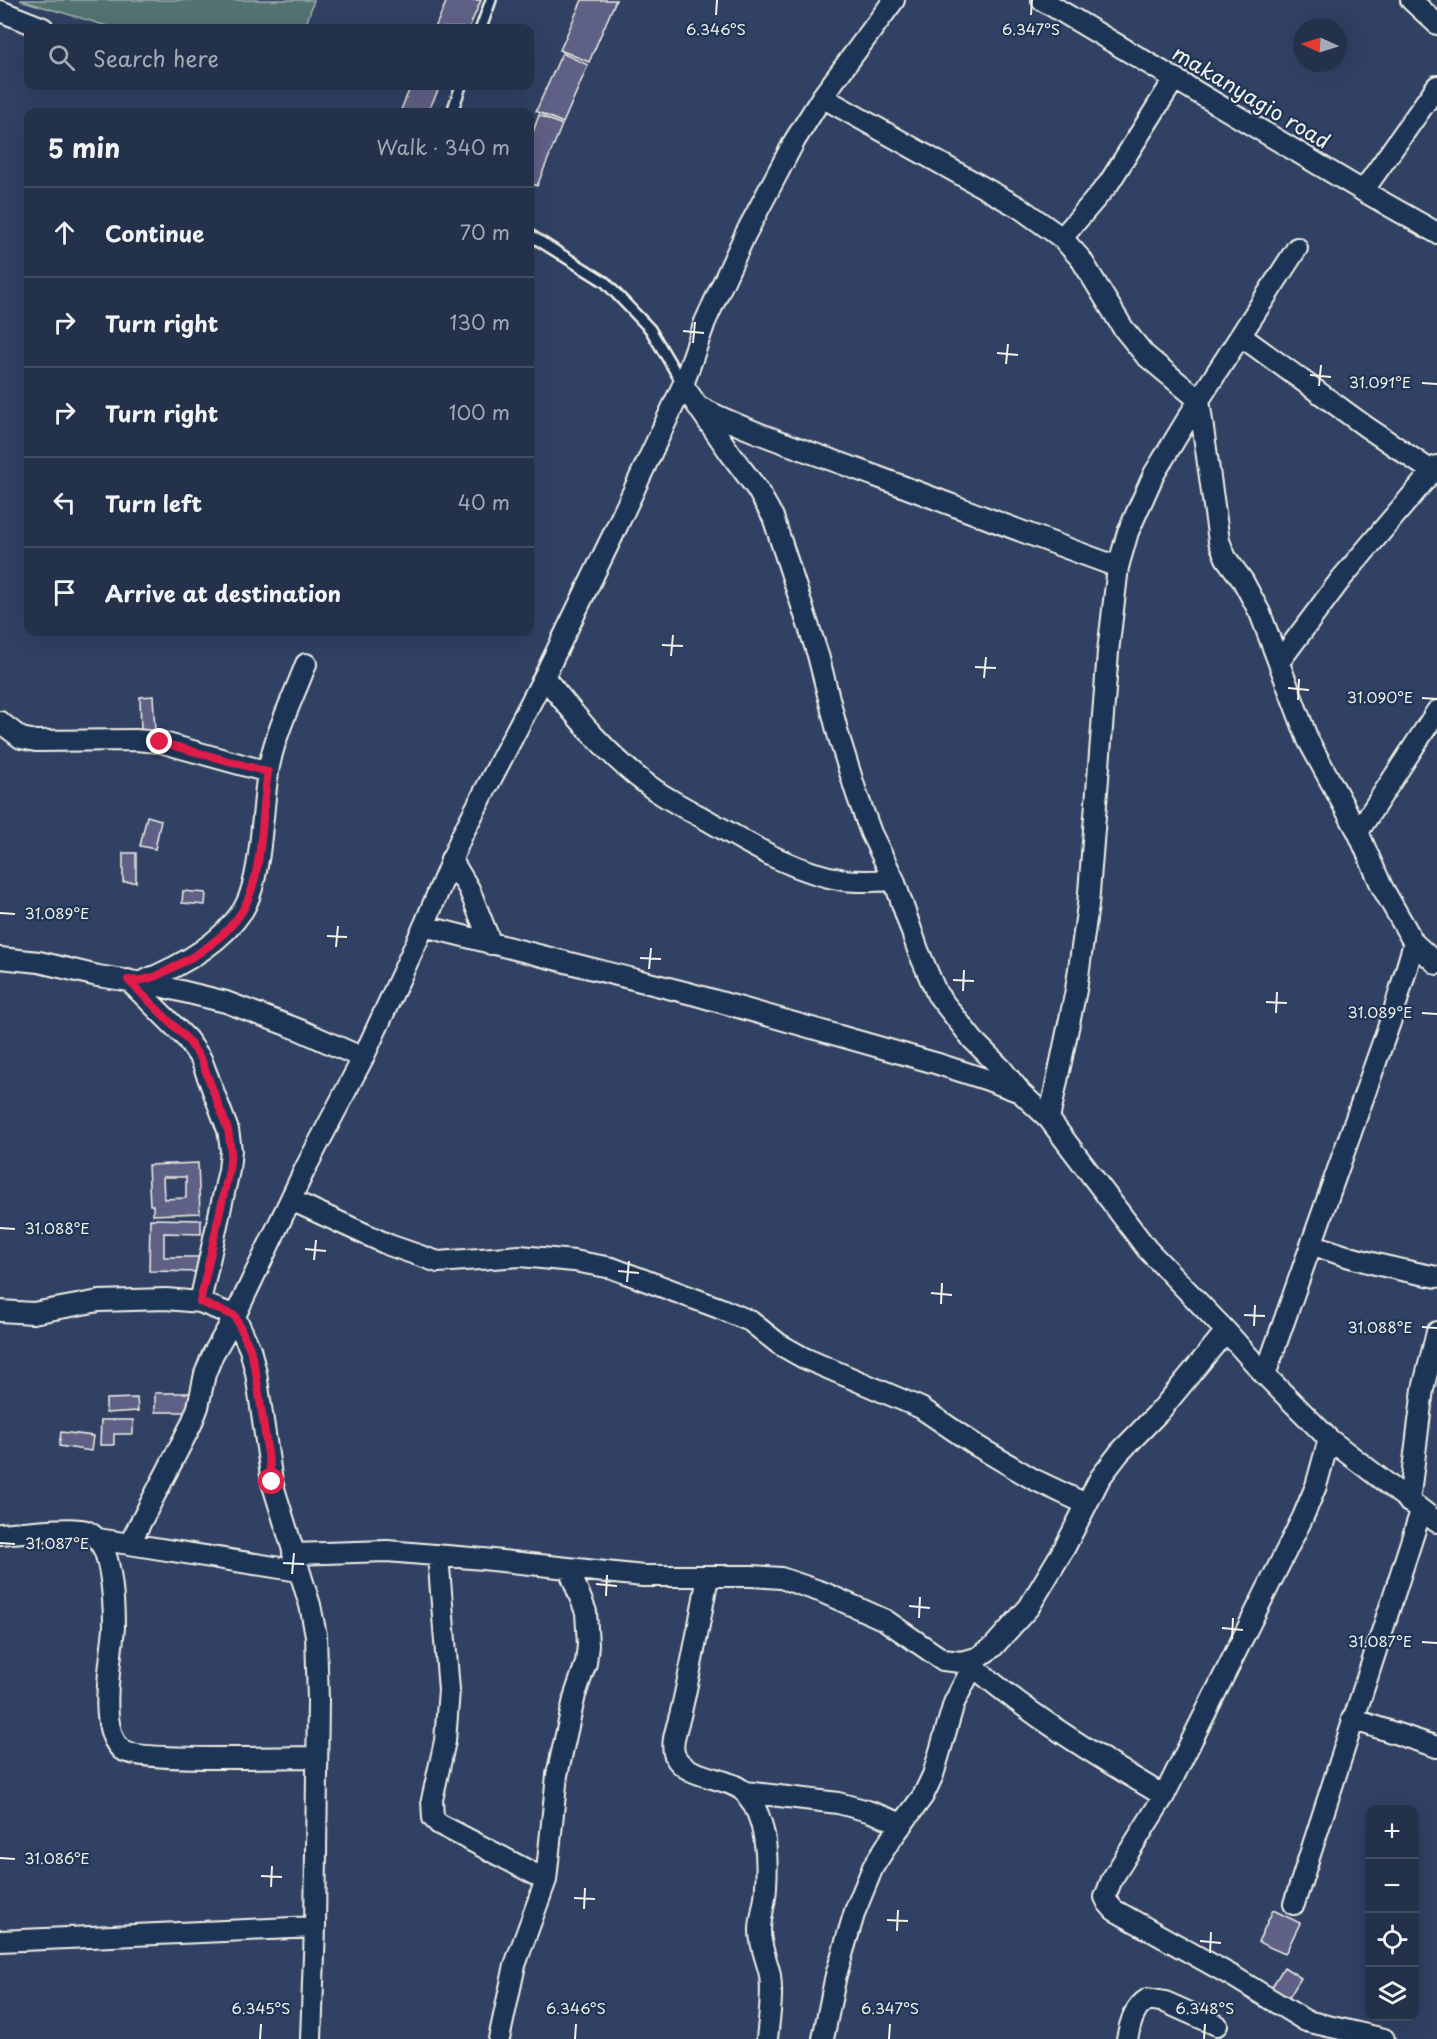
<!DOCTYPE html>
<meta charset="utf-8">
<style>
body{margin:0;font-family:"Playpen Sans",sans-serif;background:#303d55;color:#f1f3f6}
.controls{position:absolute;right:18px;bottom:18px;display:grid;overflow:hidden;border-radius:12px;box-shadow:0 6px 24px #0002}
.controls button{width:54px;height:54px;display:grid;place-items:center;padding:0;border:0;border-bottom:2px solid #414c63;background:#24314b;color:#f1f3f6;font:30px sans-serif}
.compass{position:absolute;left:1293px;top:18px;width:54px;height:54px;border-radius:50%;background:#24314b;box-shadow:0 6px 24px #0002;rotate:274deg}
.stop{position:absolute;width:18px;height:18px;margin:-14px;border:4px solid #e11d48;border-radius:50%;background:#fff}
.stop.end{background:#e11d48;border-color:#fff;box-shadow:0 2px 6px #0008}
.list{margin:0;padding:0;list-style:none}
h2{display:flex;justify-content:space-between;align-items:center;height:78px;margin:0;padding:0 24px;font-size:26px}
h2 small{font-size:20px;font-weight:400;color:#a3a9b5}
.list li{display:grid;grid-template-columns:39px 1fr auto;gap:18px;align-items:center;box-sizing:border-box;height:90px;padding:0 24px;border-top:2px solid #414c63}
.list b{display:block;font-size:22px;white-space:nowrap}
.list em{font-size:20px;font-style:normal;color:#a3a9b5}
.icon{flex:none;width:33px;height:33px;fill:none;stroke:currentColor;stroke-width:2;stroke-linecap:round;stroke-linejoin:round}
.map{position:relative;flex:none;width:1437px;height:2039px;overflow:hidden}
.search{position:absolute;background:#24314b;box-shadow:0 6px 24px #0002;left:24px;top:24px;width:510px;height:66px;display:flex;align-items:center;gap:15px;box-sizing:border-box;padding:0 21px;border-radius:12px;color:#a3a9b5;font-size:22px}
.panel{position:absolute;background:#24314b;box-shadow:0 6px 24px #0002;left:24px;top:108px;width:510px;height:528px;border-radius:12px}
.map>svg:first-child{display:block}
</style>
<div class="map">
<svg width="1437" height="2039" viewBox="0 0 1437 2039">
<rect width="100%" height="100%" fill="#304164"/>
<filter id="ink" filterUnits="userSpaceOnUse"><feTurbulence type="fractalNoise" baseFrequency=".0167" numOctaves="2"/><feDisplacementMap in="SourceGraphic" scale="12" xChannelSelector="R" yChannelSelector="G"/><feConvolveMatrix kernelMatrix="1 2 1 2 8 2 1 2 1" color-interpolation-filters="sRGB"/></filter>
<g filter="url(#ink)">
<path fill="#527272" stroke="#a3b2ad" stroke-width="1.5" d="M20 0H314L305 28H114Z"/>
<path fill="#5e6185" stroke="#f4f1e8" stroke-width="1.5" fill-rule="evenodd" d="M447 0H481L469 28H435Z
M582 0H616L589 62 560 50Z
M562 53 588 65 563 123 536 111Z
M411 86H440L428 112H400Z
M539 115 562 125 537 186 530 183V140Z
M153 696 155 730 141 731 140 697Z
M147 816 161 820 155 849 140 846Z
M123 853H136V882H123Z
M183 891 206 893 205 905 182 903Z
M198 1163 200 1213 153 1215V1205H150L148 1165ZM163 1177H186V1198L164 1199Z
M150 1219 201 1220V1234L164 1233V1257H201V1272L149 1271Z
M155 1393H193V1412H155Z
M137 1398 138 1411 106 1413V1399Z
M101 1420H133V1434H114V1445H100Z
M61 1432 93 1436 91 1451 59 1446Z
M1273 1910 1300 1923 1285 1954 1258 1942Z
M1284 1967 1301 1978 1287 2001 1270 1990Z"/>
<g fill="none" stroke-linecap="round" stroke-linejoin="round">
<g stroke="#f4f1e8" stroke-width="14">
<path id="service" d="M481 28 491 0
M454 106 461 86
M530 235 605 282 650 329 682 383"/>
</g>
<g stroke="#f4f1e8" stroke-width="24">
<path id="minor" d="M1042 0 1363 191 1437 233
M1411 0 1437 24
M0 11 43 28
M822 97 1020 208 1062 238 1081 259 1123 328 1145 355 1199 400 1219 541 1226 558 1243 581 1260 613 1308 740 1358 832 1382 887 1414 943 1437 964
M1363 191 1437 86
M1062 238 1109 183 1175 78
M1241 336 1365 426 1433 472
M683 385 730 453 757 489 773 517 818 655 838 734 857 795 871 833 894 880 918 950 937 994 973 1040 1001 1068 1019 1090
M699 407C757 436 818 454 878 477 958 507 1038 538 1118 567
M1279 662 1341 579 1437 466
M544 677C575 715 607 755 648 785 666 799 687 809 707 820 749 844 795 873 844 880 861 882 877 881 894 880
M0 722 21 738 36 741 135 740 160 742 268 772
M1358 832 1437 711
M451 859 469 889 491 944
M424 926 692 994 935 1063 985 1079 1020 1092 1049 1119 1147 1249 1226 1331 1265 1375 1329 1439 1437 1522
M0 958 39 962 98 976 156 985 226 1002 300 1030 363 1058
M128 980 187 1039 201 1059 228 1130 231 1150 229 1170 200 1302
M141 982C179 967 220 945 243 910 256 889 260 850 262 826 265 804 265 783 270 762 277 729 294 696 306 664
M1049 1119 1076 990 1088 905 1108 652 1118 567 1128 532 1154 474 1199 400 1297 248
M291 1200 389 1245 438 1262 520 1256 574 1261 612 1268 719 1308 750 1321 779 1344 804 1358 921 1408 977 1446 1033 1479 1086 1504
M1312 1244C1352 1260 1395 1269 1437 1277
M0 1311 33 1313 99 1301 166 1299 200 1302 235 1316 250 1349 256 1373 272 1482 310 1605 316 1635 318 1701 315 1927 311 2039
M1265 1375 1394 1011 1414 943
M1329 1439 1316 1486 1303 1517 1164 1796 1112 1879 1105 1897 1108 1903 1114 1910 1234 1977 1306 2021 1384 2039
M1409 1502 1423 1389 1437 1332
M0 1534C17 1533 74 1526 86 1531 103 1538 107 1556 110 1573 113 1591 114 1608 114 1627 112 1658 96 1728 122 1750 138 1762 287 1757 316 1757
M98 1539 299 1571
M130 1543 191 1425 198 1407 205 1374 213 1354 235 1316 305 1169 363 1058 424 926 462 835 544 677 612 537 683 385 705 322 745 235 795 140 822 97 894 0
M293 1554 387 1551 483 1559 643 1576H752L781 1578 822 1592 885 1620 943 1660 961 1662 977 1658 993 1647 1029 1607 1065 1547 1100 1478 1120 1452 1161 1410 1226 1331
M438 1555 449 1690 445 1741 432 1800 433 1818 439 1824 546 1880
M708 1577C699 1624 691 1670 680 1716 677 1727 670 1745 675 1756 686 1780 732 1776 746 1794 766 1817 768 1857 766 1886 766 1901 760 1916 760 1931 760 1947 767 1960 770 1975 773 1997 769 2018 767 2039
M973 1666C1032 1717 1097 1756 1164 1796
M1352 1719 1437 1747
M745 1792 838 1803 868 1811 903 1824
M1294 1904 1421 1511
M0 1941 315 1927
M499 2039 515 1965 546 1880 557 1775 575 1695 586 1663 588 1645 586 1612 569 1569
M823 2039 836 1975 855 1911 873 1867 889 1842 923 1796 933 1775 954 1703 977 1658
M1127 2039C1130 2024 1134 2007 1148 1999L1165 2002 1217 2025"/>
</g>
<use href="#service" stroke="#1d3557" stroke-width="9"/>
<use href="#minor" stroke="#1d3557" stroke-width="20"/>
</g>
</g>
<g fill="none" stroke-linecap="round" stroke-linejoin="round" filter="url(#ink)">
<path stroke="#e11d48" stroke-width="8" d="M160 742 268 772C261 813 264 871 244 908 231 931 206 950 183 962 165 972 149 983 128 980L187 1039 201 1059 228 1130 231 1150 229 1170 200 1302 235 1316 250 1349 256 1373 272 1482"/>
</g>
<path fill="none" stroke="#f4f1e8" stroke-width="2" d="M716 15 717 0M1031 15 1032 0M683 331 704 333M693 343 695 322M997 353 1018 355M1006 364 1008 344M1310 375 1331 377M1422 383 1437 384M1319 386 1321 365M662 645 683 646M671 656 673 635M975 667 996 668M984 678 986 657M1288 688 1309 690M1422 698 1437 699M1298 700 1299 679M0 913 15 914M327 936 347 937M336 947 338 926M640 958 661 959M649 969 651 948M953 980 974 981M963 991 964 970M1266 1002 1287 1003M1276 1013 1277 992M1422 1013 1437 1014M0 1228 15 1229M305 1249 326 1251M314 1260 316 1240M618 1271 639 1273M627 1282 629 1261M931 1293 952 1295M941 1304 942 1283M1244 1315 1265 1316M1254 1326 1255 1305M1422 1327 1437 1328M0 1543 15 1544M283 1563 304 1564M292 1574 294 1553M596 1584 617 1586M606 1596 607 1575M909 1606 930 1608M919 1618 920 1597M1222 1628 1243 1630M1232 1639 1233 1618M1422 1642 1437 1643M0 1858 15 1859M261 1876 282 1877M271 1887 272 1866M574 1898 595 1899M584 1909 585 1888M887 1920 908 1921M897 1931 898 1910M1200 1941 1221 1943M1210 1953 1211 1932M260 2039 261 2024M575 2039 576 2024M889 2039 890 2024M1204 2039 1205 2024"/>
<g text-anchor="middle" dominant-baseline="central" stroke-width="4.5" stroke-linejoin="round" paint-order="stroke">
<g font-size="21" fill="#f4f1e8" stroke="#1d3557">
<text transform="translate(1252 96) rotate(31)">makanyagio road</text>
</g>
</g>
<g font-size="15" text-anchor="middle" fill="#f4f1e8" stroke="#1d3557" stroke-width="4.5" stroke-linejoin="round" paint-order="stroke">
<text x="716" y="35">6.346°S</text>
<text x="1031" y="35">6.347°S</text>
<text x="1380" y="388">31.091°E</text>
<text x="1380" y="703">31.090°E</text>
<text x="57" y="919">31.089°E</text>
<text x="1380" y="1018">31.089°E</text>
<text x="57" y="1234">31.088°E</text>
<text x="1380" y="1333">31.088°E</text>
<text x="57" y="1549">31.087°E</text>
<text x="1380" y="1647">31.087°E</text>
<text x="57" y="1864">31.086°E</text>
<text x="261" y="2014">6.345°S</text>
<text x="576" y="2014">6.346°S</text>
<text x="890" y="2014">6.347°S</text>
<text x="1205" y="2014">6.348°S</text>
</g>
</svg>
<div class="controls">
<button>+</button>
<button>−</button>
<button><svg class="icon" aria-label="locate" viewBox="0 0 24 24"><circle cx="12" cy="12" r="6"/><path d="M12 2v4M12 18v4M2 12h4M18 12h4"/></svg></button>
<button><svg class="icon" aria-label="layers" viewBox="0 0 24 24"><path d="M12 4l9 5-9 5-9-5zM3 14l9 5 9-5"/></svg></button>
</div>
<svg class="compass" viewBox="-18 -18 36 36"><path d="M0-13l5 13h-10z" fill="#e53935"/><path d="M0 13l5-13h-10z" fill="#a3a9b5"/></svg>
<div class="stop" style="left:272px;top:1482px"></div>
<div class="stop end" style="left:160px;top:742px"></div>
<div class="search"><svg class="icon" aria-label="search" viewBox="0 0 24 24"><circle cx="10" cy="10" r="6"/><path d="M15 15l6 6"/></svg>Search here</div>
<section class="panel">
<h2>5 min<small>Walk · 340 m</small></h2>
<ul class="list">
<li><svg class="icon" aria-label="ahead" viewBox="0 0 24 24"><path d="M12 20V5M6 11l6-6 6 6"/></svg><div><b>Continue</b></div><em>70 m</em></li>
<li><svg class="icon" aria-label="right" viewBox="0 0 24 24"><path d="M7 20v-9h11M14 6l5 5-5 5"/></svg><div><b>Turn right</b></div><em>130 m</em></li>
<li><svg class="icon" aria-label="right" viewBox="0 0 24 24"><path d="M7 20v-9h11M14 6l5 5-5 5"/></svg><div><b>Turn right</b></div><em>100 m</em></li>
<li><svg class="icon" aria-label="left" viewBox="0 0 24 24"><path d="M17 20v-9H6M10 6l-5 5 5 5"/></svg><div><b>Turn left</b></div><em>40 m</em></li>
<li><svg class="icon" aria-label="arrive" viewBox="0 0 24 24"><path d="M6 21V4h12l-3 4 3 4H6"/></svg><div><b>Arrive at destination</b></div></li>
</ul>
</section>
</div>
